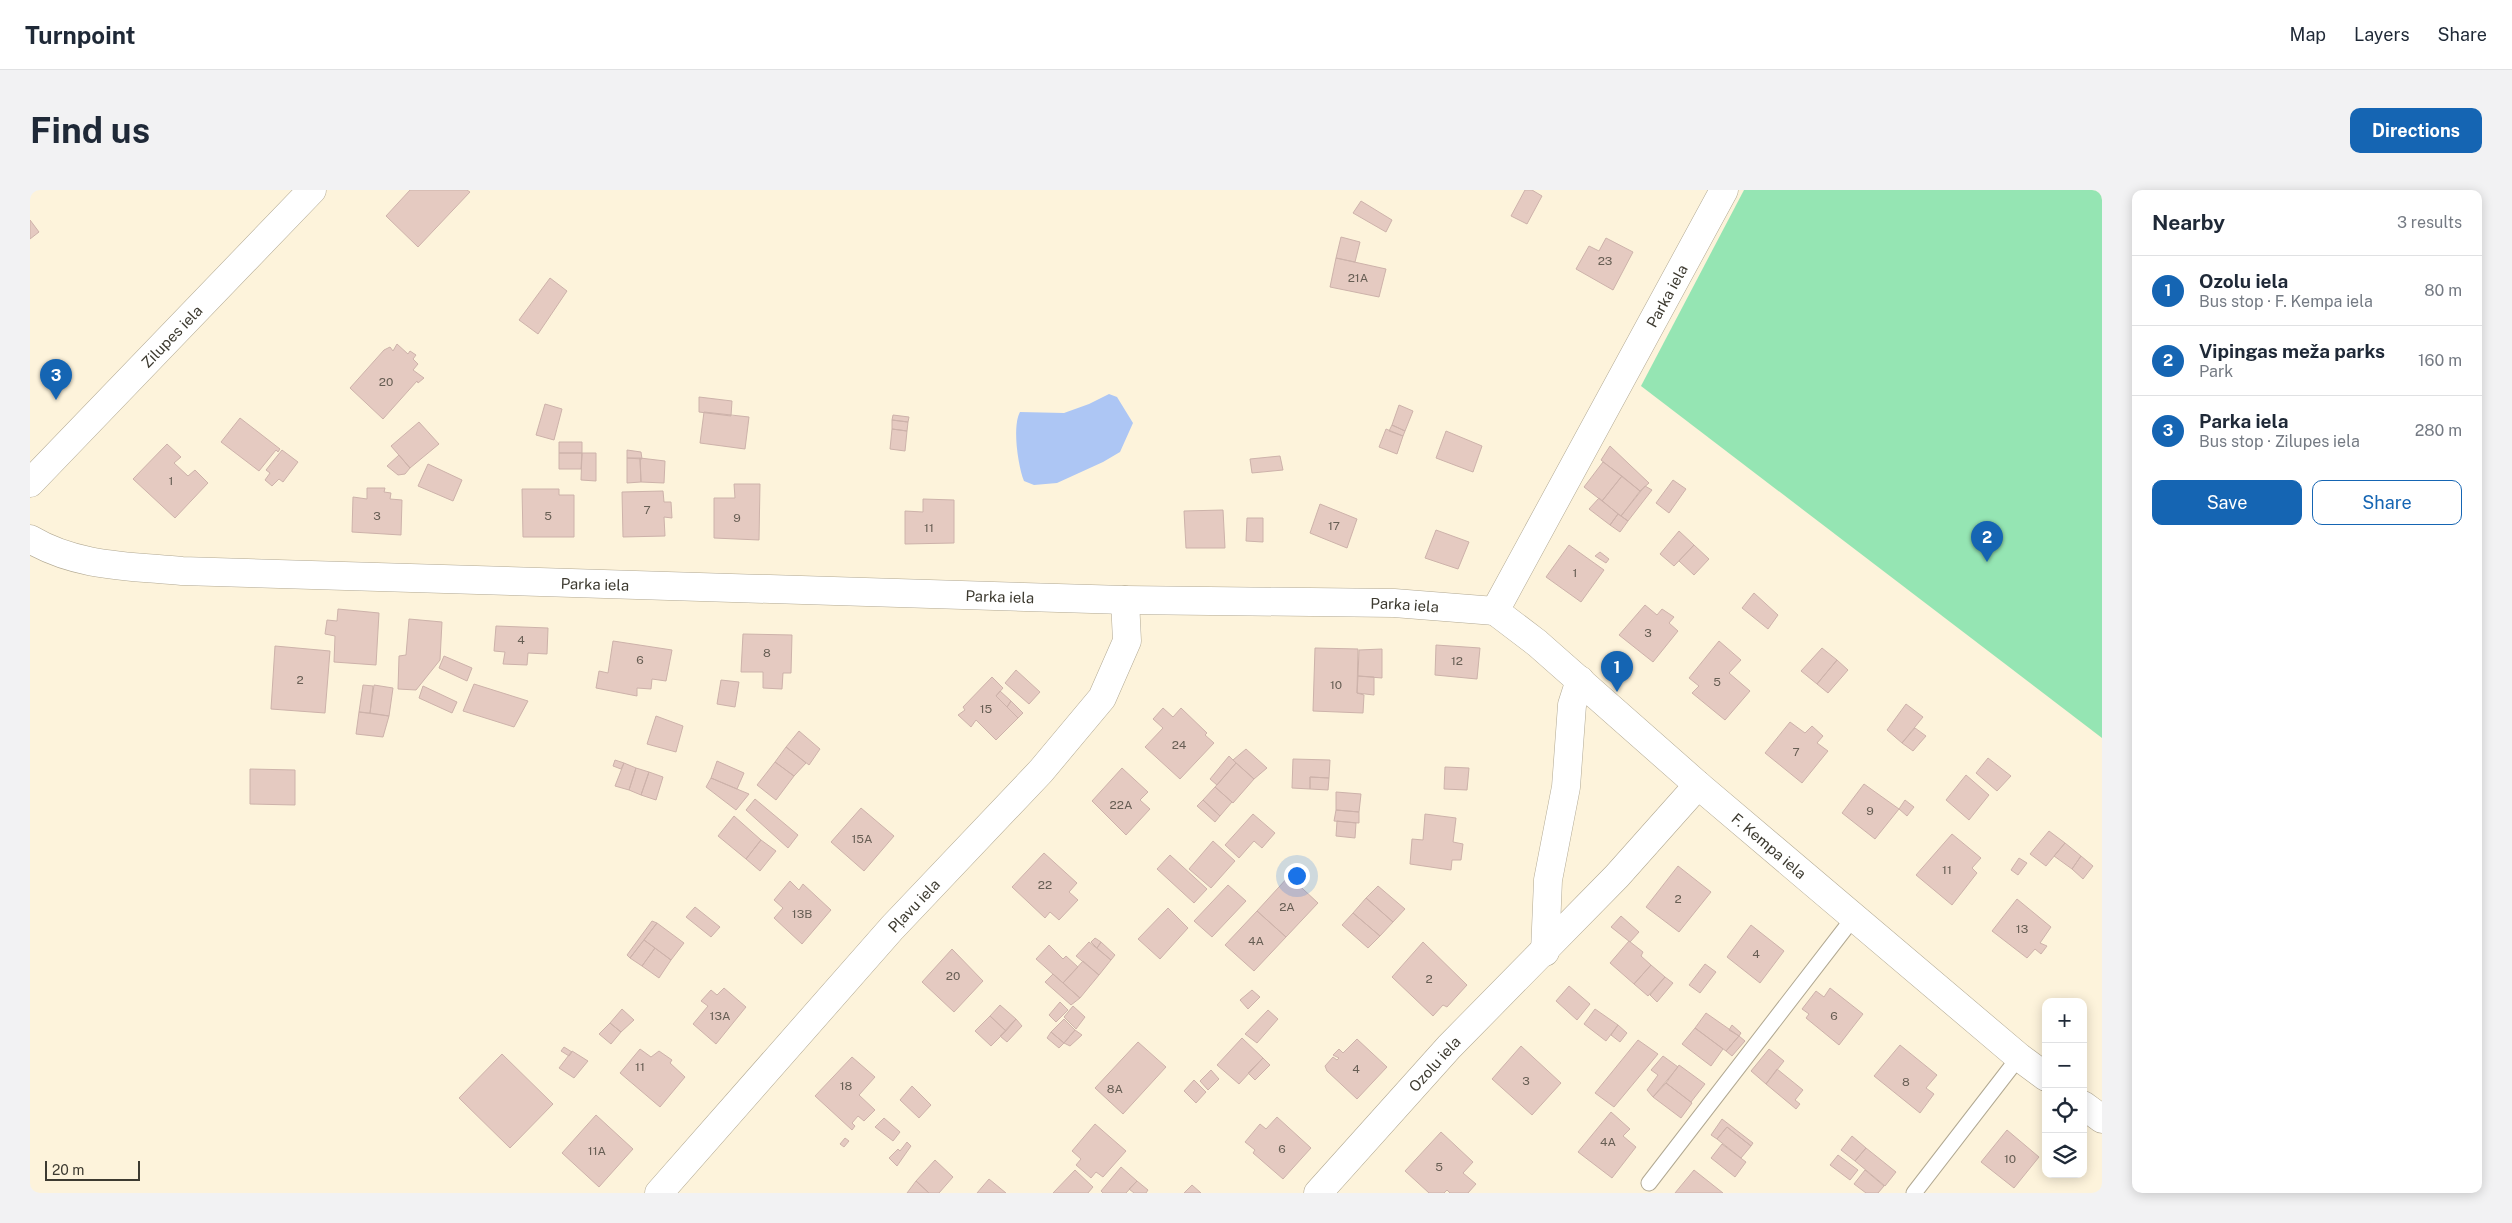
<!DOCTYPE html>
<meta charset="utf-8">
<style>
body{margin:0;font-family:"Public Sans",sans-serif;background:#f2f2f3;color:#1f2937}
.controls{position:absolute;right:15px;bottom:15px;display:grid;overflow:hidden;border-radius:10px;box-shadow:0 2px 12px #0003}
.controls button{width:45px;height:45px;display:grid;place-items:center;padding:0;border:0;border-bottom:1px solid #e0e1e3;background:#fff;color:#1f2937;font:25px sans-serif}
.scale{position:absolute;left:15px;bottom:12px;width:95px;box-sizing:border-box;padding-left:5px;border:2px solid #3d3a30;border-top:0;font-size:14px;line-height:18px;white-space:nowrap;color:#3d3a30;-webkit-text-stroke:4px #fdf3db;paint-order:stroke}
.you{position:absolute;left:1266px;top:685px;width:18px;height:18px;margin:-12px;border:4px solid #fff;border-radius:50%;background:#1a73e8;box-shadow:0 0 0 8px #1a73e833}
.badge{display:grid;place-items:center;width:32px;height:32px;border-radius:50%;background:#1565b3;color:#fff;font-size:16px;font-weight:700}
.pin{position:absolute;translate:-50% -41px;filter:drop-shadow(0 1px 2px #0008)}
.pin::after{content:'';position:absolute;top:26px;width:18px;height:15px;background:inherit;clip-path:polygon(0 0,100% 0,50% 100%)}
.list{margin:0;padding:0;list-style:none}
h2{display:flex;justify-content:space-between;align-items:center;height:65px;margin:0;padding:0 20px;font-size:21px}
h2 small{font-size:16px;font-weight:400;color:#747a83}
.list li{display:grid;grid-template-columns:32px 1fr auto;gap:15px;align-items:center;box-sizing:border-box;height:70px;padding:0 20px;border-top:1px solid #e0e1e3}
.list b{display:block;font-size:19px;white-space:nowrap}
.list p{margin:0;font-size:16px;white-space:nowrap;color:#747a83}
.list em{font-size:16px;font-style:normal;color:#747a83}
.actions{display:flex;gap:10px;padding:15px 20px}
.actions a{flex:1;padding:11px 0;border:1px solid #1565b3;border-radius:10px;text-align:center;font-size:18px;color:#1565b3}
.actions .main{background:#1565b3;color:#fff}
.icon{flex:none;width:28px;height:28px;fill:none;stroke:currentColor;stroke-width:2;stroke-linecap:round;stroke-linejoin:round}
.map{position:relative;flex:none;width:2072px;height:1003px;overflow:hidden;border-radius:10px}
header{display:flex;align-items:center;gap:30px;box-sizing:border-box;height:70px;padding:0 25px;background:#fff;border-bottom:1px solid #e0e1e3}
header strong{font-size:24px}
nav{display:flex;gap:28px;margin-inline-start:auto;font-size:18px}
.intro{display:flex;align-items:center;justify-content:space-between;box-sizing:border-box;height:120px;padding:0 30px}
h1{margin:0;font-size:35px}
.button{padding:12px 22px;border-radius:10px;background:#1565b3;color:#fff;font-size:18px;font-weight:700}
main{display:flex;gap:30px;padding:0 30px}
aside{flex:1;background:#fff;border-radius:10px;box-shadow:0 2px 12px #0003}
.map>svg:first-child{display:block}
</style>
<header>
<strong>Turnpoint</strong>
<nav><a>Map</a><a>Layers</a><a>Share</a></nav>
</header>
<div class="intro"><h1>Find us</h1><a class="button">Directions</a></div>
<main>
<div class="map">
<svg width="2072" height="1003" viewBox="0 0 2072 1003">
<rect width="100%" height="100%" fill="#fdf3db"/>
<path fill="#95e5b3" d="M1714 0H2072V548L1611 196Z"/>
<path fill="#adc6f4" d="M1079 204 1087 207 1103 233 1090 262 1073 272 1027 293 1004 295 994 291C988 276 982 236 990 222L1034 223 1059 214Z"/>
<path fill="#e5cac1" stroke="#cdb2aa" d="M380 0H437L440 2 388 57 356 26Z
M1495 0H1502L1512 6 1497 34 1481 26Z
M1331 11 1362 30 1356 42 1323 23Z
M0 30 9 42 0 49Z
M1311 47 1330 52 1325 72 1306 68Z
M1576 48 1603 62 1583 100 1546 79 1559 56 1569 61Z
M1306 68 1356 79 1349 107 1300 97Z
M520 88 537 101 508 144 489 130Z
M367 154 378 164 380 161 386 165 383 169 388 174 383 180 394 188 388 193 387 191 353 229 320 198 354 160 360 157 363 161Z
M669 207 702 211 701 226 669 222Z
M515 214 532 219 524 250 506 245Z
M1369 215 1383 221 1375 241 1362 235Z
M674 222 719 227 715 259 670 253Z
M863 225 879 227 878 232 862 230Z
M210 228 250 259 248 262 246 260 229 281 191 252Z
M862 230 878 232 877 241 862 239Z
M389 232 409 254 380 278 361 256Z
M1362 235 1375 241 1373 246 1359 241Z
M862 239 877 241 875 261 860 259Z
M1356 239 1373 246 1367 264 1349 257Z
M1416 241 1452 256 1443 282 1406 268Z
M529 252H552V263H529Z
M137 254 151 267 144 273 158 286 165 280 178 293 145 328 103 289Z
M1580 256 1619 293 1610 301 1571 270Z
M252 260 268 272 253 292 249 289 242 296 235 290 240 283 236 280Z
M597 260 611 262 612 269 597 268Z
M529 263H552L551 279H529Z
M552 263H566V291L551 290Z
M369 265 380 278 375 284 368 285 357 276Z
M1250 266 1253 280 1222 283 1220 269Z
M597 268H610L611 292 597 293Z
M610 268 635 271 634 293 611 292Z
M1573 272 1592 286 1572 311 1554 297Z
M398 274 432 290 423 311 388 296Z
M1592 286 1610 301 1591 326 1572 311Z
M1643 290 1656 299 1639 323 1626 313Z
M704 294H730L729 350 684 348V308H705Z
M1615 296 1622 300 1598 331 1591 326Z
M337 298H355L354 302 361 303 360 309 372 310 371 345 322 342 323 307 337 309Z
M492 299H529V305H544V347H493Z
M633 301 634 312H641L642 328 634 327 635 346 593 347 592 302Z
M1569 308 1588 324 1580 335 1559 319Z
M893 309 924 310V353L875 354V321L893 322Z
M1290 314 1327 329 1317 358 1280 343Z
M1193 320 1195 358H1156L1154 321Z
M1588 324 1598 331 1590 342 1580 335Z
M1217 328H1233V352L1216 351Z
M1406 340 1439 352 1428 379 1395 368Z
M1649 341 1664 355 1644 376 1630 364Z
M1539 355 1574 380 1551 412 1516 387Z
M1664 355 1679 369 1664 385 1649 371Z
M1570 362 1579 369 1576 373 1565 366Z
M1724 403 1748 425 1738 439 1712 418Z
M1615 415 1627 425 1632 419 1644 427 1639 433 1648 441 1623 472 1589 445Z
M308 419 349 423 346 475 304 472 305 446 295 444 297 430 307 431Z
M379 429 412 432 410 470 386 500 368 499 369 466 376 465Z
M466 436 518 438 517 464 498 463 497 475 473 474 475 462 464 461Z
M713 444 762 445 761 483H753L752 499 733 498V482H711Z
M583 451 642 460 636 491 622 489 621 499 607 498V506L566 498 569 481 578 483Z
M1689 451 1711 470 1699 483 1720 501 1695 530 1662 503 1669 496 1659 488Z
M1406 455 1450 458 1447 489 1405 485Z
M245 456 300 461 295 523 241 519Z
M1285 458 1328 459 1327 503 1334 505 1333 523 1283 521Z
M1792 458 1807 470 1787 494 1771 481Z
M1352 459V488L1328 486 1329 460Z
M414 466 442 478 437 491 409 478Z
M1807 470 1818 480 1798 503 1787 494Z
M986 480 1010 502 999 514 975 493Z
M1328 486 1344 487V505L1327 503Z
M962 487 973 498 966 506 988 528 966 550 946 530 941 537 928 525 935 520 933 517Z
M691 490 709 492 705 517 687 514Z
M444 494 498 511 484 537 433 521Z
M333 495 343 496 340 523 329 522Z
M344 495 363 498 359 526 340 523Z
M393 496 427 512 422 523 389 508Z
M970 501 981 511 977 517 966 506Z
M981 511 993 523 988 528 977 517Z
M1876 514 1893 527 1872 553 1857 540Z
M1133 518 1143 527 1151 518 1177 543 1175 545 1184 553 1150 589 1115 557 1133 538 1123 529Z
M329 522 359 526 353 547 326 544Z
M626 526 653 536 646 562 617 554Z
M1760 532 1775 543 1782 536 1793 546 1787 553 1798 561 1772 593 1735 563Z
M1885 538 1896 546 1883 561 1872 553Z
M769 541 790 559 779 575 756 557Z
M756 557 776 573 764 586 745 572Z
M1216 559 1237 578 1224 589 1203 570Z
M1199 566 1206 573 1187 595 1180 589Z
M1958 568 1981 586 1967 601 1946 583Z
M1263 569 1300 570 1299 588 1280 587V599L1262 598Z
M585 570 594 573 591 579 583 576Z
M687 571 714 583 707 599 681 588Z
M745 572 764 586 746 610 727 595Z
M594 573 606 578 599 600 585 596Z
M1206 573 1224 589 1203 613 1185 597Z
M1415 577 1439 578 1437 600 1414 599Z
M606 578 619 582 611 605 599 600Z
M1092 578 1118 602 1110 610 1120 619 1096 645 1062 611Z
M220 579 265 580V615L220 614Z
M619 582 633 587 626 610 611 605Z
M1936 585 1959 605 1939 630 1916 610Z
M1280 587 1299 588 1298 600 1280 599Z
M681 588 707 599 719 604 706 620 676 597Z
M1834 594 1869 619 1845 649 1812 623Z
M1185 597 1202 612 1190 626 1173 610Z
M1306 602 1331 604 1329 622 1306 620Z
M725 609 768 645 758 658 716 620Z
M1173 610 1190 626 1185 632 1167 616Z
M1875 610 1884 617 1877 626 1869 619Z
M831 618 864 646 834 681 801 652Z
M1306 620 1329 622V633L1304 631Z
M1223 624 1245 643 1232 658 1224 651 1209 668 1195 655Z
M1395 624 1426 628 1423 652 1433 654 1431 670H1422L1421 680 1380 674 1382 649 1393 650Z
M704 626 731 650 716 669 688 646Z
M1307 631 1326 633 1325 648 1306 646Z
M2019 641 2035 653 2016 676 2000 664Z
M1922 644 1951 668 1942 678 1947 683 1922 715 1886 685Z
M731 650 746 661 730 681 716 669Z
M1183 651 1205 671 1181 698 1159 679Z
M2035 653 2051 666 2042 679 2024 666Z
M1014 663 1047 693 1039 702 1048 710 1029 730 1020 722 1015 728 982 697Z
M1140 665 1177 699 1164 713 1127 679Z
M2051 666 2063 676 2053 689 2042 679Z
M1989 668 1997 673 1988 685 1981 680Z
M1648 676 1681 702 1649 742 1616 717Z
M1259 686 1288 713 1256 747 1227 721Z
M760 691 769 700 773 694 801 720 772 754 744 728 753 718 744 710Z
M1198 695 1216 711 1182 747 1164 731Z
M1348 696 1375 719 1363 732 1336 708Z
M1336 708 1363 732 1350 746 1323 723Z
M1987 709 2021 737 2010 753 2017 756 2011 764 2005 759 1997 768 1962 741Z
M665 717 690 737 681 747 656 727Z
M1138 718 1158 738 1130 769 1108 749Z
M1227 721 1256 747 1224 781 1195 755Z
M1323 723 1350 746 1338 758 1312 735Z
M1591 726 1609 742 1600 752 1581 737Z
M622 731 627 733 600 768 597 765Z
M627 733 654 753 641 770 614 750Z
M1721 735 1754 761 1730 793 1697 767Z
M1065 748 1071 752 1067 758 1061 752Z
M614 750 625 758 612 776 600 768Z
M1599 751 1613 762 1611 766 1621 775 1604 794 1580 773Z
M1059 752 1081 770 1069 785 1046 766Z
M1071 752 1085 765 1081 770 1067 758Z
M1393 752 1437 795 1417 817 1413 815 1403 826 1362 787Z
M1019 755 1033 769 1036 766 1048 777 1033 793 1006 769Z
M625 758 641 770 629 788 612 776Z
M922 759 953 791 924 822 892 792Z
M1053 771 1069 785 1050 808 1033 793Z
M1675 774 1686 782 1670 803 1659 795Z
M1621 775 1635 787 1618 806 1604 794Z
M1023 784 1050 808 1041 815 1015 792Z
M1635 787 1643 793 1627 812 1620 805Z
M1539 796 1560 814 1547 830 1526 811Z
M694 798 716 817 686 854 663 834 678 816 671 811 681 800 687 805Z
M1800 798 1833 824 1809 855 1776 828 1779 824 1772 819 1786 801 1794 807Z
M1222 800 1230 807 1218 819 1210 810Z
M1030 812 1038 820 1026 832 1019 825Z
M970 815 986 829 976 841 960 826Z
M1043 816 1055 827 1046 839 1034 827Z
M592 819 604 830 591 842 580 833Z
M1565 819 1588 835 1576 851 1554 834Z
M1238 820 1248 829 1227 853 1215 844Z
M1676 823 1709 846 1696 861 1665 838Z
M960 826 976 841 961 856 945 841Z
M986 829 992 836 977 852 970 846Z
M1034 829 1045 840 1034 853 1021 842Z
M580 833 591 842 581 854 569 844Z
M1588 835 1597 843 1590 852 1581 845Z
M1702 835 1711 843 1709 846 1699 840Z
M1665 838 1693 859 1681 876 1652 854Z
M1045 840 1052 845 1040 856 1034 853Z
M1021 842 1034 853 1029 858 1017 848Z
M1709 846 1715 851 1702 866 1696 861Z
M1212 848 1233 868 1209 894 1187 875Z
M1327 849 1357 877 1327 909 1297 881 1295 876 1303 867 1307 870 1309 868 1303 865 1309 859 1313 863Z
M1608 850 1628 864 1584 917 1565 903Z
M1108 852 1136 877 1093 924 1065 898Z
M1870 855 1907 885 1896 898 1904 904 1890 923 1844 886Z
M1491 856 1531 893 1502 925 1462 889Z
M534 857 542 862 539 866 531 861Z
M610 859 621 867 629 861 642 870 640 873 655 887 630 917 590 883Z
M1739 859 1754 871 1736 894 1721 881Z
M542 861 558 871 544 888 529 878Z
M472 864 523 914 480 958 429 908Z
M1633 866 1648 877 1623 907 1617 900 1628 885 1621 880Z
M822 867 845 887 829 905 845 920 834 931 828 926 822 933 825 936 822 940 785 906Z
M1233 868 1240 875 1225 890 1218 883Z
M1649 875 1675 894 1661 912 1636 893Z
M1747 879 1773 900 1765 910 1770 914 1766 919 1736 894Z
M1181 880 1189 889 1178 900 1170 891Z
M1164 890 1176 902 1166 913 1154 901Z
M1636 893 1662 913 1651 928 1623 907Z
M882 896 901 915 889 928 870 910Z
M1581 922 1600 939 1593 946 1606 957 1582 988 1548 962Z
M566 925 603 959 569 997 532 963Z
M1247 927 1281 958 1253 989 1223 963 1225 960 1215 952 1230 934 1236 939Z
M854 928 870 942 863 951 845 937Z
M1692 929 1723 953 1721 956 1697 937 1687 949 1681 945Z
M1065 934 1096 961 1073 987 1066 982 1061 988 1046 975 1051 969 1042 961Z
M1697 937 1721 956 1711 968 1687 949Z
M1977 940 2009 967 1984 998 1951 972Z
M1411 942 1443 972 1433 983 1446 994 1438 1003H1420L1417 1000 1414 1003H1399L1375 981Z
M1822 946 1836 958 1825 971 1811 960Z
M815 948 819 951 814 957 810 954Z
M877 952 881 956 867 976 859 968 868 959 870 961Z
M1692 954 1716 972 1705 987 1681 968Z
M1836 958 1866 982 1855 996 1825 971Z
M1808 965 1828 980 1820 990 1800 975Z
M905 970 923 987 909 1003H899L886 991Z
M1091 977 1107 991 1096 1003H1073L1071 1001Z
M1045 980 1063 997 1058 1003H1023Z
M1664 980 1693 1003H1645Z
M1835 980 1854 996 1848 1003H1836L1824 994Z
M959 989 976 1003H947Z
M886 991 899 1003H877Z
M1107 991 1118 1000 1116 1003H1104L1099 999Z
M1162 995 1171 1003H1154Z"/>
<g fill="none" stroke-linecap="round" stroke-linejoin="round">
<g stroke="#b1a892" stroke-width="17">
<path id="service" d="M1619 993 1824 727
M1884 1003 1989 867"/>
</g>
<g stroke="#b1a892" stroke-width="29">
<g id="minor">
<path id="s1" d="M0 349C47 377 99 376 152 381L1095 410 1364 413 1465 421"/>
<path id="s2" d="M1465 421 1507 453 1668 595 1989 867 2016 887"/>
<path id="s3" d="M1465 421 1694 0"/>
<path d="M1515 762 1518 690 1536 597 1542 515 1550 490"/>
<path d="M2053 915 2072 929"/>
<path id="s4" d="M629 1003 862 738 1011 581 1072 508 1097 451 1095 410"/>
<path id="s5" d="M1288 1003 1419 857 1587 686 1668 595"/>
</g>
</g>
<g stroke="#b1a892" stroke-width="29">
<g id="secondary">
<path id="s6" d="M0 293 282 0"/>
</g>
</g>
<use href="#service" stroke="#fff" stroke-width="15"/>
<use href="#minor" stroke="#fff" stroke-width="28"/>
<use href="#secondary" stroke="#fff" stroke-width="28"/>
</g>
<g text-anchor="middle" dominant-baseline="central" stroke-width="4" stroke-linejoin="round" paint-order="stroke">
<g font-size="12" fill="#675e54">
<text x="1575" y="71">23</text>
<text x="1328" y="88">21A</text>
<text x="356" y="192">20</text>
<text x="141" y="291">1</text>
<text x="617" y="320">7</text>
<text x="347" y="326">3</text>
<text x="518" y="326">5</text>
<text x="707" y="328">9</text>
<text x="1304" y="336">17</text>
<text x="899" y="338">11</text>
<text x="1545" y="383">1</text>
<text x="1618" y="443">3</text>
<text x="491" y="450">4</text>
<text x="737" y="463">8</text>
<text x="610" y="470">6</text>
<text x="1427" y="471">12</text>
<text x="270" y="490">2</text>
<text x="1687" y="492">5</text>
<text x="1306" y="495">10</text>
<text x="956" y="519">15</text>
<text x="1149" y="555">24</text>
<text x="1766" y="562">7</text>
<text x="1091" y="615">22A</text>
<text x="1840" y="621">9</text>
<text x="832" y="649">15A</text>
<text x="1917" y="680">11</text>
<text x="1015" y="695">22</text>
<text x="1648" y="709">2</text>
<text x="1257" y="717">2A</text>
<text x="772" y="724">13B</text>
<text x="1992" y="739">13</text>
<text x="1226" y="751">4A</text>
<text x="1726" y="764">4</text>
<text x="923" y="786">20</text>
<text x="1399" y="789">2</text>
<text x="690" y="826">13A</text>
<text x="1804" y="826">6</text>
<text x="610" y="877">11</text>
<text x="1326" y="879">4</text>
<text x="1496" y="891">3</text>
<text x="1876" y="892">8</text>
<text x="816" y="896">18</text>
<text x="1085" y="899">8A</text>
<text x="1578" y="952">4A</text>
<text x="1252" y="959">6</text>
<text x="567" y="961">11A</text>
<text x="1980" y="969">10</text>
<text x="1409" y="977">5</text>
</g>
<g font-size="15" fill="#3d3a30" stroke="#fdf3db">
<text stroke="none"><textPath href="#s3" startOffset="359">Parka iela</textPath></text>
<text stroke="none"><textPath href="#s6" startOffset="204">Zilupes iela</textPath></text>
<text stroke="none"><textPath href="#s1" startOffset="570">Parka iela</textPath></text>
<text stroke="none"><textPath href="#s1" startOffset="975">Parka iela</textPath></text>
<text stroke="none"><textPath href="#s1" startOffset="1380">Parka iela</textPath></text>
<text stroke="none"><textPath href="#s2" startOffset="361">F. Kempa iela</textPath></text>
<text stroke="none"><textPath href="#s4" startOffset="384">Pļavu iela</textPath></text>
<text stroke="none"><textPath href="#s5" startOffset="174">Ozolu iela</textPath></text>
</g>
</g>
</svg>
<div class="controls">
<button>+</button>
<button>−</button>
<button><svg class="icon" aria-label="locate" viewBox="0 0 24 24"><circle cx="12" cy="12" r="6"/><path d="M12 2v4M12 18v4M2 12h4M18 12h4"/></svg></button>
<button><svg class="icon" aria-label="layers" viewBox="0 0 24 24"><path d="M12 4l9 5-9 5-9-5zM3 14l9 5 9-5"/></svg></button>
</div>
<div class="scale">20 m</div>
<div class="you"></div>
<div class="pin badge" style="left:1587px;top:502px">1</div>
<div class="pin badge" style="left:1957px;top:372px">2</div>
<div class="pin badge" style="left:26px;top:210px">3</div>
</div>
<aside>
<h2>Nearby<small>3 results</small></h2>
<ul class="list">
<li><span class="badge">1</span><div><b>Ozolu iela</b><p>Bus stop · F. Kempa iela</p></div><em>80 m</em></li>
<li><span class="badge">2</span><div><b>Vipingas meža parks</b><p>Park</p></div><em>160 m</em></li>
<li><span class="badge">3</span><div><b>Parka iela</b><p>Bus stop · Zilupes iela</p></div><em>280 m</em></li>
</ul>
<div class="actions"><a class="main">Save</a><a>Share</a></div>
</aside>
</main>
